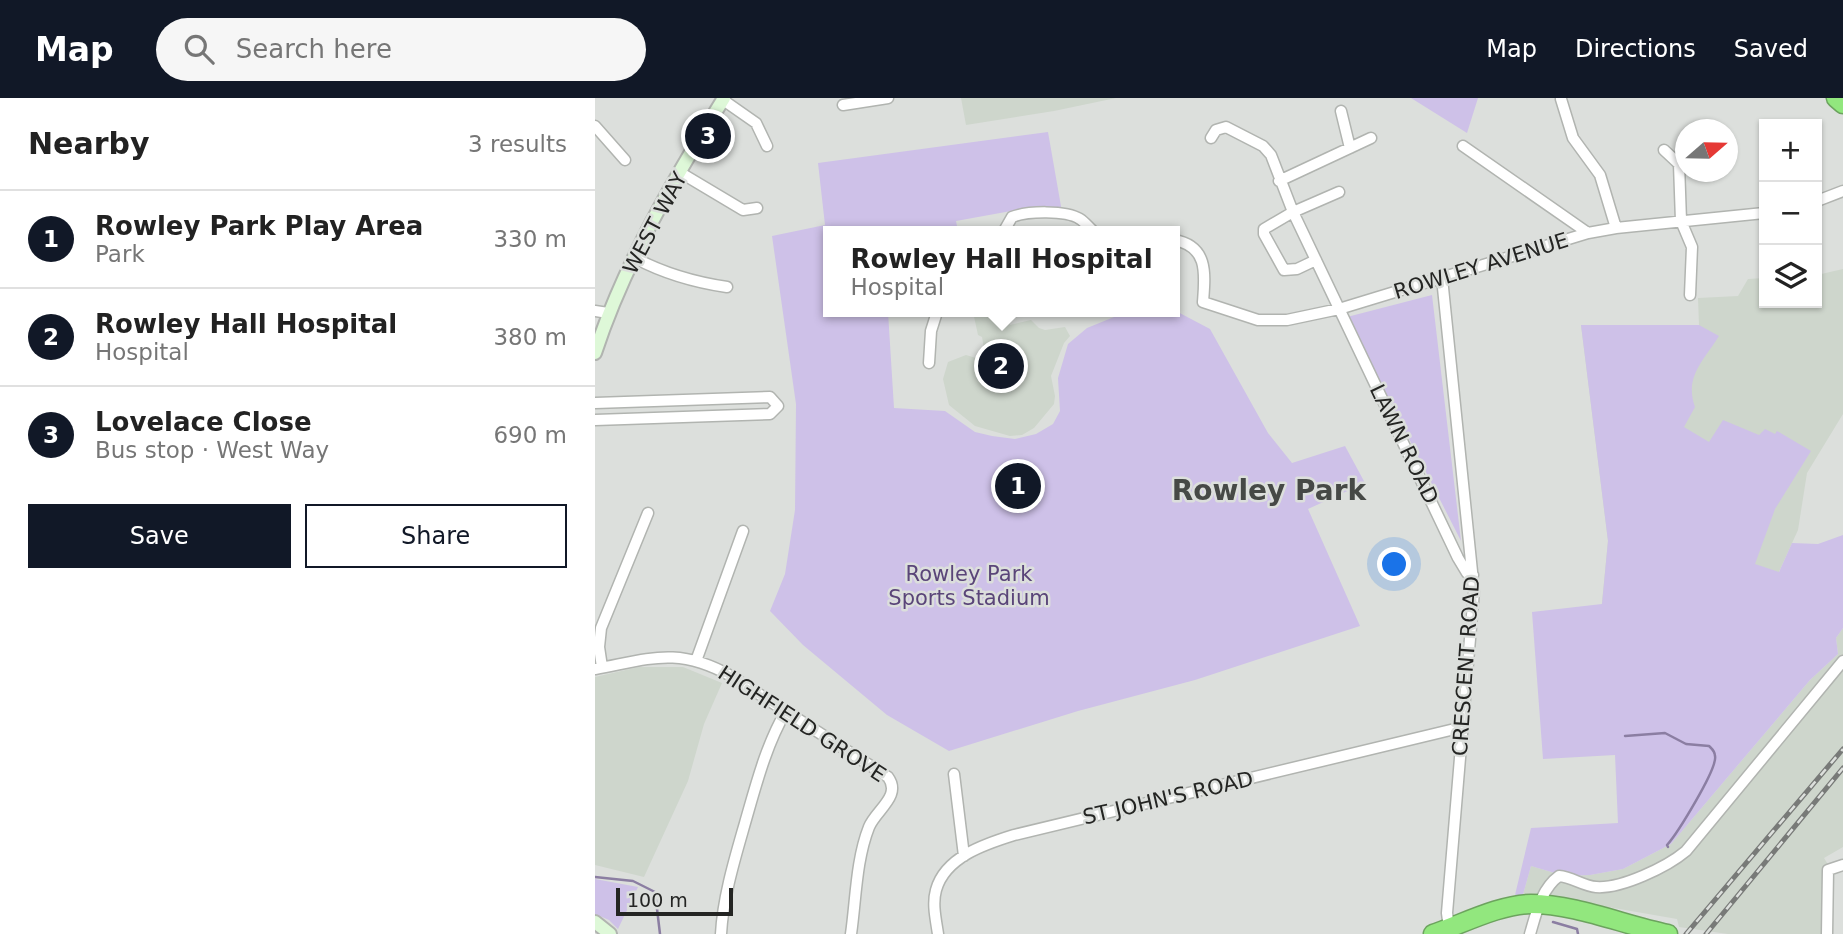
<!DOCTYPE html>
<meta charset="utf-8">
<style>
body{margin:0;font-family:"DejaVu Sans",sans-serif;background:#f6f6f6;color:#222}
.controls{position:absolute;right:21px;top:21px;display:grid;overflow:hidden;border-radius:0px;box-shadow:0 2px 5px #0004}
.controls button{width:63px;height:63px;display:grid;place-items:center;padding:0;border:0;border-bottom:2px solid #e0e0e0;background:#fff;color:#222;font:35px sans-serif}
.compass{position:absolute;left:1080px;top:21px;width:63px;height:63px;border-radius:50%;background:#fff;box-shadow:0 2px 5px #0004;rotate:70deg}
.scale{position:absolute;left:21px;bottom:18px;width:117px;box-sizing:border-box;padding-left:7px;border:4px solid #242523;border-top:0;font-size:19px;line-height:24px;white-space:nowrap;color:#242523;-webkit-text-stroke:5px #dcdfdc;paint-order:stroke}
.you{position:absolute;left:800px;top:467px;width:24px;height:24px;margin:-18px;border:5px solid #fff;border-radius:50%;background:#1a73e8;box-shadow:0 0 0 10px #1a73e833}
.badge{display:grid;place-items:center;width:46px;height:46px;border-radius:50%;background:#111827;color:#fff;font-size:23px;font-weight:700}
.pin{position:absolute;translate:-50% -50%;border:4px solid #fff;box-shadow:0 2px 7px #0006}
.popup{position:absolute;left:228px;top:128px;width:357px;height:91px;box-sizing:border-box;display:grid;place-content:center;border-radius:0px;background:#fff;filter:drop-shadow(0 2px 5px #0005);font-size:23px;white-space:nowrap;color:#767676}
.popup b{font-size:26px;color:#222}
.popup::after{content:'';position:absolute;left:50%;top:100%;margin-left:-14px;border:14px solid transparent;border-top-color:#fff}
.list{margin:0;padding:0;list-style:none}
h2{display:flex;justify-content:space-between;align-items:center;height:91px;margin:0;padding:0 28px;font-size:30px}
h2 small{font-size:23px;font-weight:400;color:#767676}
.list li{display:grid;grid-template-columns:46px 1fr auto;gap:21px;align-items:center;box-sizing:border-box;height:98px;padding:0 28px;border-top:2px solid #e0e0e0}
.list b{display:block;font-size:26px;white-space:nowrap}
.list p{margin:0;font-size:23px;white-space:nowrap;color:#767676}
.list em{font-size:23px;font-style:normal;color:#767676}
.actions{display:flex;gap:14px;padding:21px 28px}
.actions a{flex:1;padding:16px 0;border:2px solid #111827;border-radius:0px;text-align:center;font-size:24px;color:#111827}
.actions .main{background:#111827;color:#fff}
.icon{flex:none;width:38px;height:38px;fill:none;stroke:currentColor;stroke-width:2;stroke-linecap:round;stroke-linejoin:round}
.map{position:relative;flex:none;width:1248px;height:836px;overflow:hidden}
header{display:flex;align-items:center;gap:42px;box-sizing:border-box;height:98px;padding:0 35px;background:#111827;color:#fff}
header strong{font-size:33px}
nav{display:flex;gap:38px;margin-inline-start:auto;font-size:24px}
.search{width:490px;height:63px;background:#f6f6f6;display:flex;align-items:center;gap:18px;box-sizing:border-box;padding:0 24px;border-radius:38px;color:#767676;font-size:26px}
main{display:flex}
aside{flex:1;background:#fff}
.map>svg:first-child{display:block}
</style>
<header>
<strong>Map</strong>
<div class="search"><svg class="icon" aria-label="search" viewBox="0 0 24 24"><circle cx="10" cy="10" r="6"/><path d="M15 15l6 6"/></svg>Search here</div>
<nav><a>Map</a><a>Directions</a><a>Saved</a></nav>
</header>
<main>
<aside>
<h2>Nearby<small>3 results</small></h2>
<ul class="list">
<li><span class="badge">1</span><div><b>Rowley Park Play Area</b><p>Park</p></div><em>330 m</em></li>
<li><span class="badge">2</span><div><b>Rowley Hall Hospital</b><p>Hospital</p></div><em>380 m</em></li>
<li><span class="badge">3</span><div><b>Lovelace Close</b><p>Bus stop · West Way</p></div><em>690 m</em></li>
</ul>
<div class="actions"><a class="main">Save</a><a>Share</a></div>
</aside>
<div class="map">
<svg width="1248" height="836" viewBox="0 0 1248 836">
<rect width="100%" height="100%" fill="#dcdfdc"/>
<path fill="#ced6cc" d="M366 0H521L459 13 371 27Z
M1248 171V316L1212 375 1203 432 1134 584 1005 525 1013 443 986 227H1104L1103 200 1143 198 1153 181 1169 180V205H1222V177Z
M378 214H412L415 227 436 222 444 230 450 232 470 229 475 238 469 245 456 278 460 298 459 306 439 330 427 337 415 338 380 328 354 307 348 281 353 264 371 257 391 263 387 239 383 237Z
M1248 530V749L1229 760 1237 773V836H1133L1084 829 1082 821 967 801 927 800 936 768 970 778 995 777 1028 771 1076 746 1215 582 1243 556 1241 540Z
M44 569H88L127 585 109 626 93 683 49 779 0 767V579Z"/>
<path fill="#cec1e8" d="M816 0H883L872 35Z
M453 34 467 114 416 113 361 123 363 133H233V214H293L299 310 350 313 380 334 397 338 420 341 441 336 458 326 465 313 463 280 473 246 492 230 524 217 579 214V212L615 231 673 335 697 365 750 348 770 385 713 411 765 528 600 582 483 613 354 653 292 617 208 547 175 513 190 476 200 412 201 306 177 138 230 127 223 65Z
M837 197 866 443 752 219Z
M986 227H1104L1124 238C1109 262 1089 279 1100 309L1089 329 1114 344 1128 322 1164 337 1170 331 1180 336 1182 333 1216 353 1180 411 1160 466 1184 474 1197 445 1223 446 1248 437V530L1241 540 1243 556 1215 582 1076 746 1028 771 995 777 970 778 936 768 927 800 920 797 936 730 1023 725 1020 657 948 661 937 514 1007 506 1013 443Z
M0 781 43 789 23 831 14 822 0 816Z"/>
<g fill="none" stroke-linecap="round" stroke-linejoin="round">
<path stroke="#8b7ea2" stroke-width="2.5" d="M1030 638 1070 635 1091 646 1114 648C1117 651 1120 653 1120 658 1123 670 1082 736 1072 747L1073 749
M0 779 38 783 60 794 65 836
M958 824 982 831 983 836"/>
<g stroke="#b1b4b0" stroke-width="13">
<path id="street" d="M966 1 978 40 1005 77 1021 130
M128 2 161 25 172 48
M248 7 293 0
M746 13 755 50
M0 28 30 62
M616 40 621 32 631 29 668 48 676 57 698 114 863 460 872 475 878 477
M868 48 993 135
M1069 52 1084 66 1086 123 1097 149 1095 197
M86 75 148 112 162 110
M684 83 776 40
M1222 103 1248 93
M409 133 417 119C432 113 471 112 485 121 490 124 494 130 498 133
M579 142C614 148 610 177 608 204L663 222H692L744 211 993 135 1021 130 1169 115
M40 160C70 176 98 184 132 189
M721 162 702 171 689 172 669 136V131L698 114 744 94
M847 180 879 493 852 815 854 830
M0 213 13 215
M334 265 336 233 342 214
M0 305 175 299 183 308 175 316 0 322
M101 563 148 433
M7 569 4 549 6 530 53 415
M0 571C55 561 82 548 136 578L293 679C307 698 281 712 274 729 261 762 261 801 256 836
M359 676 369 758
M126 836C128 799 140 760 150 725 161 687 171 647 191 613
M343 836C341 822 337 806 341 792 350 759 390 746 419 737L868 629
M935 836C941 816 946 791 964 778 977 779 988 788 1001 789 1026 791 1072 769 1091 753L1248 563
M1232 836 1233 772 1248 767"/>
</g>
<g stroke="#b1b4b0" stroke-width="16">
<path id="secondary" d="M0 255C29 166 80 79 129 0
M0 824 15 836"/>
</g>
<g stroke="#6ca35e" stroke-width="21">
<path id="highway" d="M1241 0 1248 6
M838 836C867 826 906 806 936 806 980 806 1029 827 1073 836"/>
</g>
<use href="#street" stroke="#fff" stroke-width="10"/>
<use href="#secondary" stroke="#def8d8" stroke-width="12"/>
<use href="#highway" stroke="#92e77e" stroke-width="18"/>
<g stroke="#787a78" stroke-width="5">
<path id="rail" d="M1091 836 1248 651
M1111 836 1248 670"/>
</g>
<use href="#rail" stroke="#dcdfdc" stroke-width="2.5" stroke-dasharray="8" stroke-linecap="butt"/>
</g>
<g text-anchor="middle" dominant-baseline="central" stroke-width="5" stroke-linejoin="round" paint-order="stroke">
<g font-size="21" fill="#242523" stroke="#dcdfdc">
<text transform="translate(60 125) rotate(-62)">WEST WAY</text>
<text transform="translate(886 168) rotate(-17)">ROWLEY AVENUE</text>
<text transform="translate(809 346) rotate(64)">LAWN ROAD</text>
<text transform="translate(871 568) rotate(-86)">CRESCENT ROAD</text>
<text transform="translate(207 626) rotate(33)">HIGHFIELD GROVE</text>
<text transform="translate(573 700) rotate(-13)">ST JOHN'S ROAD</text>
</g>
<g font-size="21" fill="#5a4579" stroke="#dcdfdc">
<text x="374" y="476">Rowley Park<tspan x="374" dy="24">Sports Stadium</tspan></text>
</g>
<g font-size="28" font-weight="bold" fill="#464946" stroke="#dcdfdc">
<text x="674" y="392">Rowley Park</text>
</g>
</g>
</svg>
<div class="controls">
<button>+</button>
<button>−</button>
<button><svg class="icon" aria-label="layers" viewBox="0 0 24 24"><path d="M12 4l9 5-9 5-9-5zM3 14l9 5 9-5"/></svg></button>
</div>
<svg class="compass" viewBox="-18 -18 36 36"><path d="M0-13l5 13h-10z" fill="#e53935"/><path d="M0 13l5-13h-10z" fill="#767676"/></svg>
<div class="scale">100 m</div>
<div class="you"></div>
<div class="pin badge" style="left:423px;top:388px">1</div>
<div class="pin badge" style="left:406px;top:268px">2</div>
<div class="popup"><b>Rowley Hall Hospital</b>Hospital</div>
<div class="pin badge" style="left:113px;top:38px">3</div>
</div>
</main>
